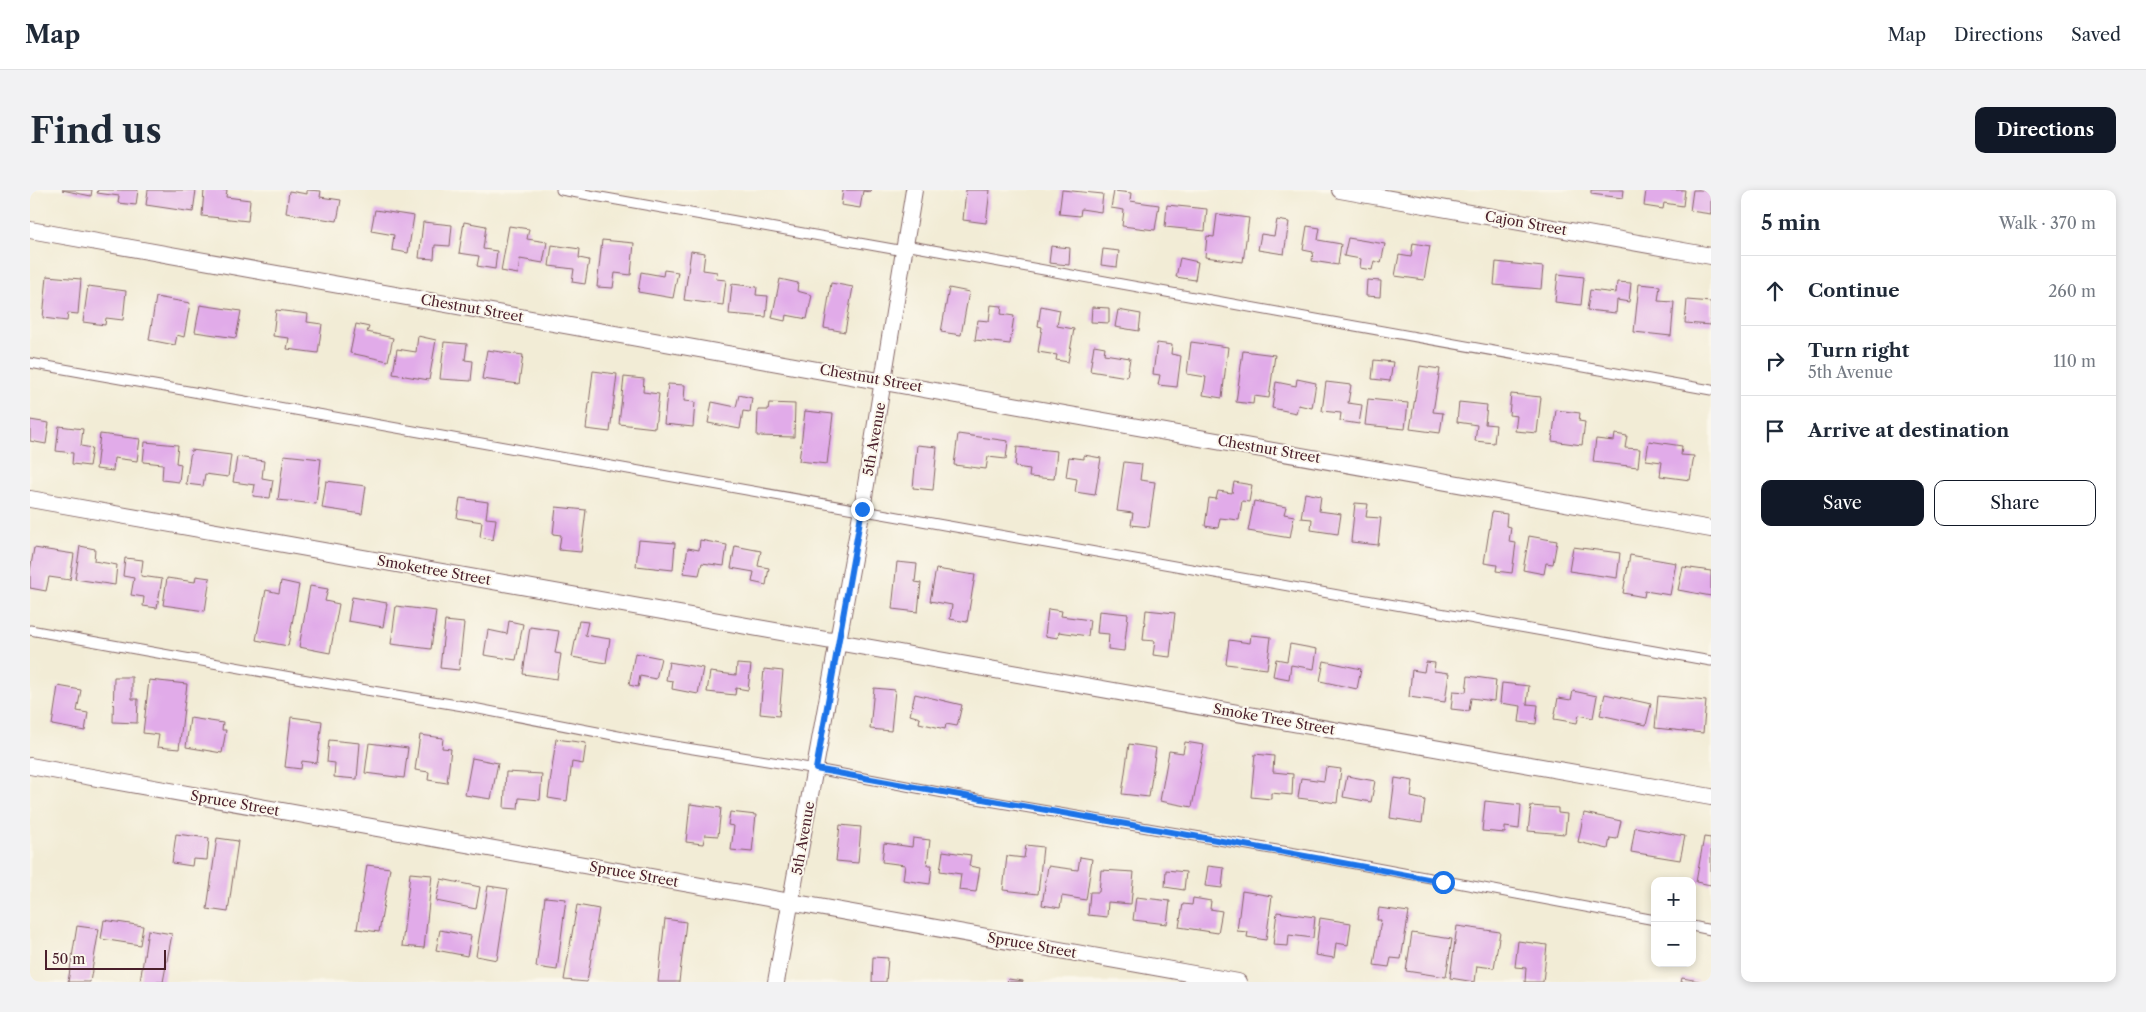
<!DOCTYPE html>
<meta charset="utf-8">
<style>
body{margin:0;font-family:"Libre Caslon Text",serif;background:#f2f2f3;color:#1f2937}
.controls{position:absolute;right:15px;bottom:15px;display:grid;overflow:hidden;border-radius:10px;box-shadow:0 2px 8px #0003}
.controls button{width:45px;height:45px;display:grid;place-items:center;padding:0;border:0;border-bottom:1px solid #e0e1e3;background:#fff;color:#1f2937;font:25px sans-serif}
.scale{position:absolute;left:15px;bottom:12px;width:121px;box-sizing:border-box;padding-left:5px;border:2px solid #4a1f2b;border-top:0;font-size:14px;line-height:18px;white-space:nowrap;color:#4a1f2b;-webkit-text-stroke:4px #fbf7ec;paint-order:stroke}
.stop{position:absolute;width:15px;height:15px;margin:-11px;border:4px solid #1a73e8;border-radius:50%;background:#fff}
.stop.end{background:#1a73e8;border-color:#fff;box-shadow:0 1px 5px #0008}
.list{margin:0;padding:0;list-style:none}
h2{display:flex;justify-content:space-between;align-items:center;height:65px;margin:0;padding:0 20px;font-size:21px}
h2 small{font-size:16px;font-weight:400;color:#747a83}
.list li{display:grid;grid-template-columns:32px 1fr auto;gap:15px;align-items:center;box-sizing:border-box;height:70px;padding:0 20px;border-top:1px solid #e0e1e3}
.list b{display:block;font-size:19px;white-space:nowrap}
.list p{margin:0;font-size:16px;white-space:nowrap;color:#747a83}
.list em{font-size:16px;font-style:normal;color:#747a83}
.actions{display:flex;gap:10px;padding:15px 20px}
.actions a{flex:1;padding:11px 0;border:1px solid #111827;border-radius:10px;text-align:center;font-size:18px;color:#111827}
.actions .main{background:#111827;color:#fff}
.icon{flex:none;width:28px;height:28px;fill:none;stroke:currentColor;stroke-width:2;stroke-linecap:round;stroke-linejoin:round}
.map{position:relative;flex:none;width:1681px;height:792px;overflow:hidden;border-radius:10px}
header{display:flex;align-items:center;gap:30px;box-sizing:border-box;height:70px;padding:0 25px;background:#fff;border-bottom:1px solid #e0e1e3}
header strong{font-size:24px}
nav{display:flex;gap:28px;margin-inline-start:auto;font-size:18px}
.intro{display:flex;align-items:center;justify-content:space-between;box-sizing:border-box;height:120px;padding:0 30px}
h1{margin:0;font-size:35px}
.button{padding:12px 22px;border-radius:10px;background:#111827;color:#fff;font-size:18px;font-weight:700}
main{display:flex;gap:30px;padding:0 30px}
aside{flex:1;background:#fff;border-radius:10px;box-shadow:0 2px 8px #0003}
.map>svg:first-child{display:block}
</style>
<header>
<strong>Map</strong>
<nav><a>Map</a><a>Directions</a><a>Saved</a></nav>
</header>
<div class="intro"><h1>Find us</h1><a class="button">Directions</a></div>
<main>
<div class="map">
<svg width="1681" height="792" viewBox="0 0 1681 792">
<rect width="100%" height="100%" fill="#fbf7ec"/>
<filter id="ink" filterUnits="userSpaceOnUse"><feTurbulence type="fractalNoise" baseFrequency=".02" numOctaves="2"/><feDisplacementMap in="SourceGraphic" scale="10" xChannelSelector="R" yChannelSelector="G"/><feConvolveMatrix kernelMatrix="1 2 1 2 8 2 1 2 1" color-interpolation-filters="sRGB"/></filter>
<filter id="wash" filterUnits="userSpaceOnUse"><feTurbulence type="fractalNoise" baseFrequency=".0096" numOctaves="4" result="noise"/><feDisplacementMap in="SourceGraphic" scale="20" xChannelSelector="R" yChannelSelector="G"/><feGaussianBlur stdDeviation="1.12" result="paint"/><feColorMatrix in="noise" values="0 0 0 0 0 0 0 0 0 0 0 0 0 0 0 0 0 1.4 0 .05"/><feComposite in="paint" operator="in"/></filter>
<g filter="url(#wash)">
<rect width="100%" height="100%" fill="#f2ecd6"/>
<g id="blocks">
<path fill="#e1abe9" d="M32 0H62L61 6Z
M68 0H108L106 15 88 13 89 6 67 3Z
M118 0H166L163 22 116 15Z
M174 0H197L196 7 220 10 218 31 172 26Z
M277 0 291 1 290 7 311 10 307 31 256 23 259 1 277 4Z
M813 0H841L840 2 833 1 830 18 811 15Z
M936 0H960L956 33 933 30Z
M1032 0 1073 4 1071 22 1051 19 1050 26 1029 24Z
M1561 0H1594L1593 8 1561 4Z
M1616 0H1655L1653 16 1634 13 1633 19 1614 16Z
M1663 0H1681V24L1660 21Z
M1084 1 1101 3 1100 11 1129 15 1125 40 1092 36 1094 20 1081 18Z
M1137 15 1177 19 1175 41 1135 37Z
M345 20 384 26 378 63 362 60 364 45 341 41Z
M1187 24 1219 28 1213 72 1175 67 1177 46 1184 47Z
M1247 30 1259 32 1254 64 1228 60 1231 44 1244 46Z
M393 32 422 35 420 56 405 55 404 69 389 68Z
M434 32 456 36 453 59 467 61 465 79 447 76 449 66 429 63Z
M479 36 499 39 497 49 517 52 513 73 490 69 488 84 471 81Z
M1277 36 1290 38 1288 50 1311 54 1308 75 1282 71 1283 62 1273 60Z
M1318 48 1355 54 1351 73 1344 71 1342 80 1330 78 1331 69 1314 66Z
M572 50 604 53 601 85 585 83 583 98 567 97Z
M1383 53 1400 56 1394 90 1365 86 1369 65 1381 67Z
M522 55 550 59 549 68 559 70 555 94 542 92 544 79 519 76Z
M1021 56 1040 58 1039 75 1019 73Z
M1073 59 1089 61 1087 77 1071 75Z
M661 61 675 63 673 80 687 82 686 89 696 90 693 115 654 110Z
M1150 68 1168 72 1165 90 1146 87Z
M1466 72 1513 77 1511 99 1464 95Z
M634 80 648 82 643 108 608 102 611 82 633 86Z
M1528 84 1554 87 1551 115 1525 112Z
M17 86 51 89 48 124 38 123 37 131 13 128Z
M750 89 768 93 767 101 782 105 777 129 756 125 755 131 742 128Z
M1337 90 1351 91 1350 107 1336 106Z
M1587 92 1601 93 1599 112 1587 110 1586 123 1557 120 1560 100 1586 103Z
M801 93 823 97 815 142 794 138Z
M702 94 727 97 726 105 738 106 736 127 699 124Z
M1609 94 1630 96 1628 111 1644 112 1641 146 1604 142Z
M58 96 96 101 93 130 76 128 75 135 53 132Z
M919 98 939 102 931 145 911 142Z
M126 107 160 113 154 147 147 145 145 155 119 150Z
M1657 110 1681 112V135L1655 133Z
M170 115 211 121 206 148 165 142Z
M961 115 972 116 971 124 984 126 980 154 945 150 948 130 959 131Z
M1011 116 1030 120 1027 136 1044 139 1038 172 1026 170 1027 165 1008 162 1012 137 1008 136Z
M1062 117 1079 118V133L1061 132Z
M246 120 278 124 277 132 292 134 288 163 257 159 259 148 243 146Z
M1088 120 1111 124 1109 141 1085 137Z
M326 134 339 137 337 142 363 148 358 171 320 163Z
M388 146 406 150 399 190 363 184 367 159 386 162Z
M414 152 437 154 435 170 443 171 441 191 410 189Z
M1161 152 1198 157 1192 208 1173 205 1176 187 1157 184Z
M1127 153 1142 155 1141 164 1151 166 1147 197 1128 195 1130 185 1123 184Z
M1064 155 1075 157 1074 164 1100 168 1097 187 1060 181Z
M457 160 493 165 489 194 452 189Z
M1213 161 1245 165 1239 208 1224 206 1223 214 1206 212Z
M1344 170 1363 172 1360 191 1342 189Z
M1390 176 1410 179 1403 222 1413 223 1410 243 1380 239Z
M563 181 587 184 580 242 556 239Z
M594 187 614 189 613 202 629 204 625 238 589 234Z
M1267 189 1286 193 1282 218 1268 215 1266 223 1242 218 1246 192 1266 196Z
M1296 192 1321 195 1318 213 1332 215 1329 234 1310 231 1311 223 1292 221Z
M638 194 655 195 654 211 665 212 663 237 634 234Z
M1481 204 1511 207 1507 243 1485 241 1487 226 1479 225Z
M709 205 722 208 720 222 713 221 710 239 678 233 682 212 706 217Z
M1338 209 1378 213 1375 239 1335 235Z
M1429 212 1457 215 1455 234 1466 235 1464 253 1445 251 1447 235 1427 232Z
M739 213 765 214 764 247 727 246 728 220H738Z
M1526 220 1550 223 1549 231 1555 232 1552 255 1522 251Z
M775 221 803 224 797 274 769 271Z
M0 230 19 233 16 254 0 251Z
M29 236 53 239 51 256 62 258 59 276 42 274 43 263 26 261Z
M70 244 110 249 107 271 84 268 83 281 66 279Z
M928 244 978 251 976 269 958 267 956 279 924 275Z
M1585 244 1597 246 1595 258 1610 259 1608 277 1563 272 1566 249 1584 251Z
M1619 251 1652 256 1651 265 1664 266 1660 290 1630 286 1632 272 1616 270Z
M115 252 148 255 146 273 151 274 149 292 132 290 133 274 113 272Z
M887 255 907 257 903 300 883 298Z
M987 257 1027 261 1024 289 999 287 1000 279 985 277Z
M161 260 201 265 198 287 175 284 173 296 156 294Z
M254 265 291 269 286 314 248 310Z
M1054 265 1071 268 1065 305 1045 302 1047 289 1036 287 1039 267 1054 269Z
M207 267 234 271 232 288 243 290 240 308 223 306 225 295 203 292Z
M1094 272 1112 274 1110 290 1125 292 1119 337 1101 335 1103 323 1087 321Z
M296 291 336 296 332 324 292 318Z
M1204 292 1222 295 1219 312 1212 311 1209 330 1190 328 1188 338 1175 336 1179 308 1186 309 1188 301 1202 303Z
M1275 303 1291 306 1289 321 1311 324 1308 344 1281 340 1282 329 1271 328Z
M430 308 458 312 456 328 466 329 463 350 450 347 452 332 427 328Z
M1224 311 1256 317 1254 324 1264 326 1260 348 1218 341Z
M1325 313 1338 314 1336 327 1351 328 1348 355 1321 352Z
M526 317 556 320 551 362 529 360 531 345 523 344Z
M1462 322 1477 324 1476 336 1481 337 1479 352 1486 353 1482 383 1466 381 1467 375 1454 373Z
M1499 346 1527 351 1523 374 1516 373 1514 384 1493 380Z
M609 350 645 353 643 380 606 376Z
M670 350 697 355 694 376 672 373 669 385 653 383 658 358 669 360Z
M50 356 65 359 64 371 87 375 85 395 45 389Z
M705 356 731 361 728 376 739 378 736 395 722 392 724 382 701 378Z
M1543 357 1590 363 1587 388 1539 381Z
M4 358 44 364 40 390 19 387 16 401 0 398V381Z
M1600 365 1646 373 1640 405 1615 401 1614 407 1593 403Z
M95 368 113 370 111 386 132 389 127 418 113 416 114 407 101 405 104 388 93 386Z
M867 372 887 374 885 392 891 393 888 422 862 419Z
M1653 377 1681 381V406L1648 400Z
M906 379 945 385 937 432 920 429 922 415 900 411Z
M166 386 180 388 175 421 133 415 137 388 165 392Z
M251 391 269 395 258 456 226 450 236 400 249 403Z
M280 396 298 399 295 411 309 414 300 463 269 457Z
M322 407 357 413 353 437 318 431Z
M366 416 406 421 401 459 361 454Z
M1018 419 1032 421 1031 426 1060 430 1058 446 1029 442 1028 448 1015 446Z
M1116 420 1145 423 1140 467 1123 465 1125 451 1113 450Z
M1069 421 1098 424 1094 461 1078 459 1079 444 1067 443Z
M415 431 434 433 429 480 410 478Z
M479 431 493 434 486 470 454 465 458 440 477 444Z
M549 431 558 432 555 445 580 449 576 473 542 467Z
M500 437 529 441 525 463 531 464 527 489 493 484Z
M1221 445 1241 447 1237 479 1196 474 1199 450 1220 453Z
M1260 454 1287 459 1284 479 1261 475 1259 489 1243 486 1246 469 1257 471Z
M605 463 631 468 626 489 610 486 608 497 599 495Z
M1294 471 1331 479 1327 499 1290 491Z
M639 472 673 478 668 504 642 499 643 491 636 490Z
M1396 472 1405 473 1404 481 1419 483 1415 512 1379 507 1382 480 1394 482Z
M707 474 721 475 718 500 706 498 705 505 677 502 680 482 706 485Z
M734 479 753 481 749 526 730 524Z
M1438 486 1466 490 1464 511 1441 508 1439 521 1421 519 1423 501 1436 502Z
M84 487H102V509H108L107 533 83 532Z
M119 490 157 494 149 559 127 557 129 545 113 543Z
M1472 493 1499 496 1497 514 1508 515 1506 534 1489 532 1491 516 1470 513Z
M28 496 51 500 47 521 58 523 55 541 22 535Z
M844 498 865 500 861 541 840 539Z
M1543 501 1567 506 1563 528 1549 525 1547 533 1524 529 1528 508 1541 510Z
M885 504 932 515 927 536 916 534 915 539 889 533 890 528 880 525Z
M1575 504 1621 514 1616 535 1570 525Z
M1628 506 1676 511 1673 543 1625 538Z
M261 527 292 531 287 573 272 571 271 579 255 577Z
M160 528 193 533 192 540H196L192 563 156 557Z
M390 545 413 548 412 558 421 559 417 593 398 590 399 582 385 580Z
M526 549 556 553 553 574 542 572 537 611 518 608Z
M299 550 330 553 327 589 304 587 305 573 297 572Z
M1155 552 1174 555 1162 617 1130 611 1139 561 1153 563Z
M339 553 378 558 374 588 335 583Z
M1099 554 1126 558 1119 607 1092 604Z
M1225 564 1244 566 1243 582 1263 584 1262 605 1241 603V609L1221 607Z
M442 568 468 573 461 609 435 605Z
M1296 577 1311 579 1307 613 1268 608 1271 588 1294 591Z
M476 582 512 584 510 610 489 608 488 619 474 618Z
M1317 586 1345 591 1341 612 1313 607Z
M1365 588 1383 591 1381 607 1395 610 1392 633 1360 628Z
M1455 611 1491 615 1489 639 1475 637V643L1452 641Z
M660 614 691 618 688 646 675 645 673 654 656 652Z
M1501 616 1528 618V623L1537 624 1535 644 1498 641Z
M700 622 726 625 722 662 701 660 704 636 698 635Z
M1554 623 1591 631 1587 649 1580 648 1578 659 1548 652Z
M810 635 831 637 828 673 806 671Z
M1605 637 1655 646 1650 670 1601 662Z
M146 644 179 648 177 670 163 669 162 676 142 673Z
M1674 647 1681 648V695L1666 692Z
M187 648 208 651 198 722 177 719Z
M883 648 900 650 897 675H902L900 694 873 690 875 675 852 672 854 653 882 657Z
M996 655 1013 657 1008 704 973 700 977 666 994 668Z
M913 661 941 665 939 676 950 678 946 702 929 700 931 684 910 681Z
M1050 667 1062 669 1056 710 1032 706 1030 718 1012 715 1018 676 1048 680Z
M337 675 360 678 349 742 327 739Z
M1178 676 1194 678 1192 698 1175 696Z
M1071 680 1104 682 1101 714 1078 712 1077 727 1058 725 1060 702H1069Z
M1136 680 1156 682 1154 700 1135 697Z
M380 683 402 685 394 758 372 756Z
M411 689 450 697 446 719 406 711Z
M458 696 478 699 467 770 446 766Z
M1212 701 1242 706 1236 750 1217 747 1218 742 1207 741Z
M515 707 536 709 527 780 506 777Z
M1106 707 1140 711 1137 734 1103 730Z
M1163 708 1181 711 1180 719 1192 721 1188 743 1149 737 1153 714 1162 715Z
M547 715 569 719 557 792 534 790Z
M1349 718 1379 722 1371 769 1361 768 1359 777 1344 775 1351 730H1347Z
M1247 722 1285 727 1283 748 1259 745 1258 756 1243 755Z
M1290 728 1321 733 1318 755 1306 753 1304 768 1285 765Z
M635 729 656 732 649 792H628Z
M74 730 113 736 110 755 71 749Z
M47 736 69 739 60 792H38Z
M1427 736 1470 742 1464 778 1447 776 1445 792 1420 788Z
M118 740 142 744 133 792H110Z
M410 740 441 746 437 766 406 760Z
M1382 743 1422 749 1416 787 1376 781Z
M1488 751 1517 755 1513 792H1495L1496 778 1485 777Z
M843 767 858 768 856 792H842Z
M1652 788 1669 791V792H1651Z
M978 789 993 791V792H977Z"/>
</g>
</g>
<g filter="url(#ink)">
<use href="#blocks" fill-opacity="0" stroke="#856767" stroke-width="1"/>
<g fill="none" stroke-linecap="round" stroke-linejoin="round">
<g stroke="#856767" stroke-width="11">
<path id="lane" d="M531 0 874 61
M875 55 1681 200
M0 173 1681 471
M0 440 294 493 433 516 614 551 786 579 935 607 1277 665 1625 730
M1662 736 1681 740"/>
</g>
<g stroke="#856767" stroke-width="18">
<path id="street" d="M1310 0 1681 66
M0 40 1681 339
M0 309 1681 607
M0 576 1208 792
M746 792 832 319 884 0"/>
</g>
<use href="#lane" stroke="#fff" stroke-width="9"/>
<use href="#street" stroke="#fff" stroke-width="16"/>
</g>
</g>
<g fill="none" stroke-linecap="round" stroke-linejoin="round" filter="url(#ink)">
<path stroke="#1a73e8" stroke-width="6" d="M832 319 786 579C995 618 1205 651 1413 692"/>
</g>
<g text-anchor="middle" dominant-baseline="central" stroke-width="4" stroke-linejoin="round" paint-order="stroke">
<g font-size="14" fill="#4a1f2b" stroke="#fbf7ec">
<text transform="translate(1496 33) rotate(10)">Cajon Street</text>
<text transform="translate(442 118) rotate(10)">Chestnut Street</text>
<text transform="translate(841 188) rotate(10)">Chestnut Street</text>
<text transform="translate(844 249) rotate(-80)">5th Avenue</text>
<text transform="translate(1239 259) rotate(10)">Chestnut Street</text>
<text transform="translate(404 380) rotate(10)">Smoketree Street</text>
<text transform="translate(1244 529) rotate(10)">Smoke Tree Street</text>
<text transform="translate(205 613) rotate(10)">Spruce Street</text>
<text transform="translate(773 648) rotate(-80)">5th Avenue</text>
<text transform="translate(604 684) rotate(10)">Spruce Street</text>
<text transform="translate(1002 755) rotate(10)">Spruce Street</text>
</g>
</g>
</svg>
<div class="controls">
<button>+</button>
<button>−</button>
</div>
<div class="scale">50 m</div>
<div class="stop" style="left:1413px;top:692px"></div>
<div class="stop end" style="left:832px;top:319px"></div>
</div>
<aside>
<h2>5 min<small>Walk · 370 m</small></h2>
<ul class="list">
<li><svg class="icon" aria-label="ahead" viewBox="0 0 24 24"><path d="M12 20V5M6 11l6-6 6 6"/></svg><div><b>Continue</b></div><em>260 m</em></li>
<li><svg class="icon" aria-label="right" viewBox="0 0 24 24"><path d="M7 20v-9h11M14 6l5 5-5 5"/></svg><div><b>Turn right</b><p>5th Avenue</p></div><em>110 m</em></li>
<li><svg class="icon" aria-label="arrive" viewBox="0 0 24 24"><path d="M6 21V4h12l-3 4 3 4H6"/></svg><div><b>Arrive at destination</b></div></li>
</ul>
<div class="actions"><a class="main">Save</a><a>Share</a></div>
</aside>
</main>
